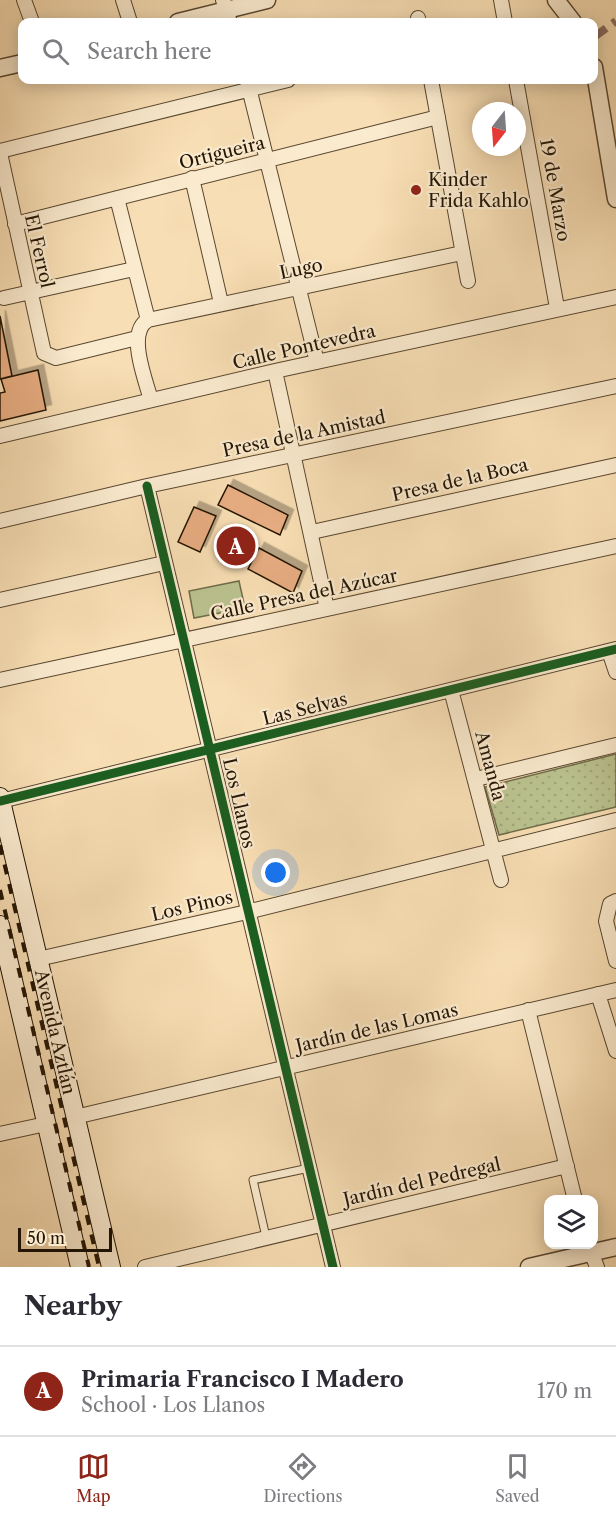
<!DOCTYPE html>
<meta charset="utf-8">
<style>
body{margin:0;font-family:"Libre Caslon Text",serif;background:#f7f7f7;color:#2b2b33}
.controls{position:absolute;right:18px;bottom:18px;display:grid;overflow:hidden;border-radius:12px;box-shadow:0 3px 15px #0003}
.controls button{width:54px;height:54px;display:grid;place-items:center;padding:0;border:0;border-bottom:2px solid #e1e1e2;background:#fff;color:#2b2b33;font:30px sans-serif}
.compass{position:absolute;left:472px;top:102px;width:54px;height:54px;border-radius:50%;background:#fff;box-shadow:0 3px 15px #0003;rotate:197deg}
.scale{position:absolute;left:18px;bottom:15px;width:94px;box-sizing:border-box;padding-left:6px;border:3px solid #241504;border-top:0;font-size:16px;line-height:21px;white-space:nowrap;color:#241504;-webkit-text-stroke:4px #faeace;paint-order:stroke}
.you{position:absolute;left:276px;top:873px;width:21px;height:21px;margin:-15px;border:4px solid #fff;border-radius:50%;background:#1a73e8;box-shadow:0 0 0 9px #1a73e833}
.badge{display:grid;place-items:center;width:39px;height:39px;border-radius:50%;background:#8f2418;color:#fff;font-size:20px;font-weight:700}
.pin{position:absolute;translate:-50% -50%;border:3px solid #fff;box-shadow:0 2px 6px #0006}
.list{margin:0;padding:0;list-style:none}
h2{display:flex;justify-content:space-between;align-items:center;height:78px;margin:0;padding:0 24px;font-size:26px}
h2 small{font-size:20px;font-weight:400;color:#7c7c81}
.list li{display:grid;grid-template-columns:39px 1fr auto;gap:18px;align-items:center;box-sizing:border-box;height:90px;padding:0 24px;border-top:2px solid #e1e1e2}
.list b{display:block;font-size:22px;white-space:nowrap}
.list p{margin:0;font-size:20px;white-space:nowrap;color:#7c7c81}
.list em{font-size:20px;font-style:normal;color:#7c7c81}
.icon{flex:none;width:33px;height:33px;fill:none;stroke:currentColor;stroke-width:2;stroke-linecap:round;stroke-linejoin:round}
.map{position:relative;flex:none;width:616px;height:1267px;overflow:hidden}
.search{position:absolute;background:#fff;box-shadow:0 3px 15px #0003;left:18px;right:18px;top:18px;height:66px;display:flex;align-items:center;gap:15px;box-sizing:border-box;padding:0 21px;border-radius:12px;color:#7c7c81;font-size:22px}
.sheet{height:168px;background:#fff}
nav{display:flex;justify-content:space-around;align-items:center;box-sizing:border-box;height:84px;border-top:2px solid #e1e1e2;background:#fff;font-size:16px;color:#7c7c81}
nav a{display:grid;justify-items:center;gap:3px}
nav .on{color:#8f2418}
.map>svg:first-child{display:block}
</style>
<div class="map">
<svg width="616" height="1267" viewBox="0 0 616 1267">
<defs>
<pattern id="park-dots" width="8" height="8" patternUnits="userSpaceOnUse" patternTransform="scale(1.5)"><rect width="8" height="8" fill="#bac28f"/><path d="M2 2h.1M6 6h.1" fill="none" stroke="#a0a67a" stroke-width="1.8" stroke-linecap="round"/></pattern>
<filter id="shadow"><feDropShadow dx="5.5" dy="-5.5" stdDeviation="0" flood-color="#0004"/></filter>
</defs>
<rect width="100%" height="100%" fill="#f8deb4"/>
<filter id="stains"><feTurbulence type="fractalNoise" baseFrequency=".00333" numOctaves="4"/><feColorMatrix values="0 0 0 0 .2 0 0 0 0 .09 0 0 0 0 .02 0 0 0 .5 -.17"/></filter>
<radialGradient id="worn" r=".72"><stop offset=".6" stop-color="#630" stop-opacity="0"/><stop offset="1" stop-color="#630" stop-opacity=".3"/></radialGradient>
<path fill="#bac28f" stroke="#6f6c4a" stroke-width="1.5" d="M239 581 245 608 194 618 189 591Z"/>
<path fill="url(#park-dots)" stroke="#6f6c4a" stroke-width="1.5" d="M616 754V807L499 835 485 787Z"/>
<path fill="#e8ad82" stroke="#241504" stroke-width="1.5" filter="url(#shadow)" d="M0 316 12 376 0 379Z
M38 370 46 410 0 421V393L5 392 1 379Z
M228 485 288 515 280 535 218 505Z
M194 507 216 516 200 552 178 542Z
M259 548 302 571 293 593 248 569Z"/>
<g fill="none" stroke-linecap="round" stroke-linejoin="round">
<g stroke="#594730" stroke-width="9">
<path id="service" d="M266 1237 253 1180 309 1168"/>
</g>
<g stroke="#594730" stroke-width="16">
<path id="minor" d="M24 0 32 22
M123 0 130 22
M223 0 230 22
M501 0 505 22
M418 18 419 22
M247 80 317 362
M431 80 468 281
M516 80 557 308
M0 151 288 80
M0 153 44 353 56 358 137 338
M192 178 221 303
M117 198 148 320
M15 224 438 117
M4 298 134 269
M275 371 327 609
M151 400C146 381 126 332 148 320L462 253
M0 436 275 371 616 297
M147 486 333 1267
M0 521 147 486 616 386
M312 532 616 465
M0 600 164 563
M609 651 616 672
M0 680 616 546
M451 690 501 880
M476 779 616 745
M1 801 616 649
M616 901 610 904 606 921 616 961
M38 959 247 912 616 820
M598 994 616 1051
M528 1010 575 1200
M75 1117 616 990
M0 1134 46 1124
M588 1244 597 1267
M145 1267 567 1166"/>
</g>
<g stroke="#594730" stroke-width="19">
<path id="tertiary" d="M556 0 573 22
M178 22 267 0
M594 67 616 199
M0 68 22 63
M529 1267 616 1247"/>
</g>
<g stroke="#241504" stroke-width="20">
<path id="secondary" d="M0 797 111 1267
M0 925 80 1267"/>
</g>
<use href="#service" stroke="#faeace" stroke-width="7"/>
<use href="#minor" stroke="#faeace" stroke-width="14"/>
<use href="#tertiary" stroke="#faeace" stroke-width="16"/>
<use href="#secondary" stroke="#faeace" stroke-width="18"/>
<path stroke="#241504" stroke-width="4" stroke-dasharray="10 10" stroke-linecap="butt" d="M0 845 99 1267
M0 890 89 1267"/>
<path stroke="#8d6e63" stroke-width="8" stroke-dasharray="15 8" stroke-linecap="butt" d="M594 37 616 21"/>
<g stroke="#faeace" stroke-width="13">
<path id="cycleway" d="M147 486 333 1267
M1 801 616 649"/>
</g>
<use href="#cycleway" stroke="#1b5e20" stroke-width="9"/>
</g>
<circle fill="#8f2418" stroke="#faeace" stroke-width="2" cx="416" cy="190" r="6"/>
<g text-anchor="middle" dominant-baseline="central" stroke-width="4.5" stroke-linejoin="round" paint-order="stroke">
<g font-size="18" fill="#241504" stroke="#faeace">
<text transform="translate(222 153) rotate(-14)">Ortigueira</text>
<text transform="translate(555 190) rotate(80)">19 de Marzo</text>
<text transform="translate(39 251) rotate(77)">El Ferrol</text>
<text transform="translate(301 269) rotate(-12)">Lugo</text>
<text transform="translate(304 347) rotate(-13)">Calle Pontevedra</text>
<text transform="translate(304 434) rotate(-12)">Presa de la Amistad</text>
<text transform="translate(460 480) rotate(-13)">Presa de la Boca</text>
<text transform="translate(304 595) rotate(-12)">Calle Presa del Azúcar</text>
<text transform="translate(305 709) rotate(-14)">Las Selvas</text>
<text transform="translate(490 766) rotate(75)">Amanda</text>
<text transform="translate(239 803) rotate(77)">Los Llanos</text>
<text transform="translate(192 906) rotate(-13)">Los Pinos</text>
<text transform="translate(377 1028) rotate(-13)">Jardín de las Lomas</text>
<text transform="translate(55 1032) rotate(77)">Avenida Aztlán</text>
<text transform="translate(422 1182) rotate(-13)">Jardín del Pedregal</text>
</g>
<g font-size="18" fill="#241504" stroke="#faeace" text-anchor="start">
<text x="428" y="180">Kinder<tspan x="428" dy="21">Frida Kahlo</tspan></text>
</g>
</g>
<rect width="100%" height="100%" filter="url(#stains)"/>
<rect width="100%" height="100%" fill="url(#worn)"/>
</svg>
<div class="controls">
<button><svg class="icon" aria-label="layers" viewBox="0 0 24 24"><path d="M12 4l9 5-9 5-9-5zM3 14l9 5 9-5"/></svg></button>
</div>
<svg class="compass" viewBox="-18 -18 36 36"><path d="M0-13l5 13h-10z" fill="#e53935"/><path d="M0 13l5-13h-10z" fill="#7c7c81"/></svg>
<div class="scale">50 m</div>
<div class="you"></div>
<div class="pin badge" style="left:236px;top:546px">A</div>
<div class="search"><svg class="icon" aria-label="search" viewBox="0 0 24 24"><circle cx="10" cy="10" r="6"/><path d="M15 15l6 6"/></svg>Search here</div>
</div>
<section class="sheet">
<h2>Nearby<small></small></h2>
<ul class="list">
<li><span class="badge">A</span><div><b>Primaria Francisco I Madero</b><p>School · Los Llanos</p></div><em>170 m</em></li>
</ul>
</section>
<nav>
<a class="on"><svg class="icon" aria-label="map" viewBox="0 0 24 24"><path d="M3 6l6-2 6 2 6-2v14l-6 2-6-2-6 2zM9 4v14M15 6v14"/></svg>Map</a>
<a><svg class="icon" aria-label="directions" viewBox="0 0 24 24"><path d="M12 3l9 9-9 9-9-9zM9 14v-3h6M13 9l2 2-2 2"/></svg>Directions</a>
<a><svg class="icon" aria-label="saved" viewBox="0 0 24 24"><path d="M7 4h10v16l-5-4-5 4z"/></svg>Saved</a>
</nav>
